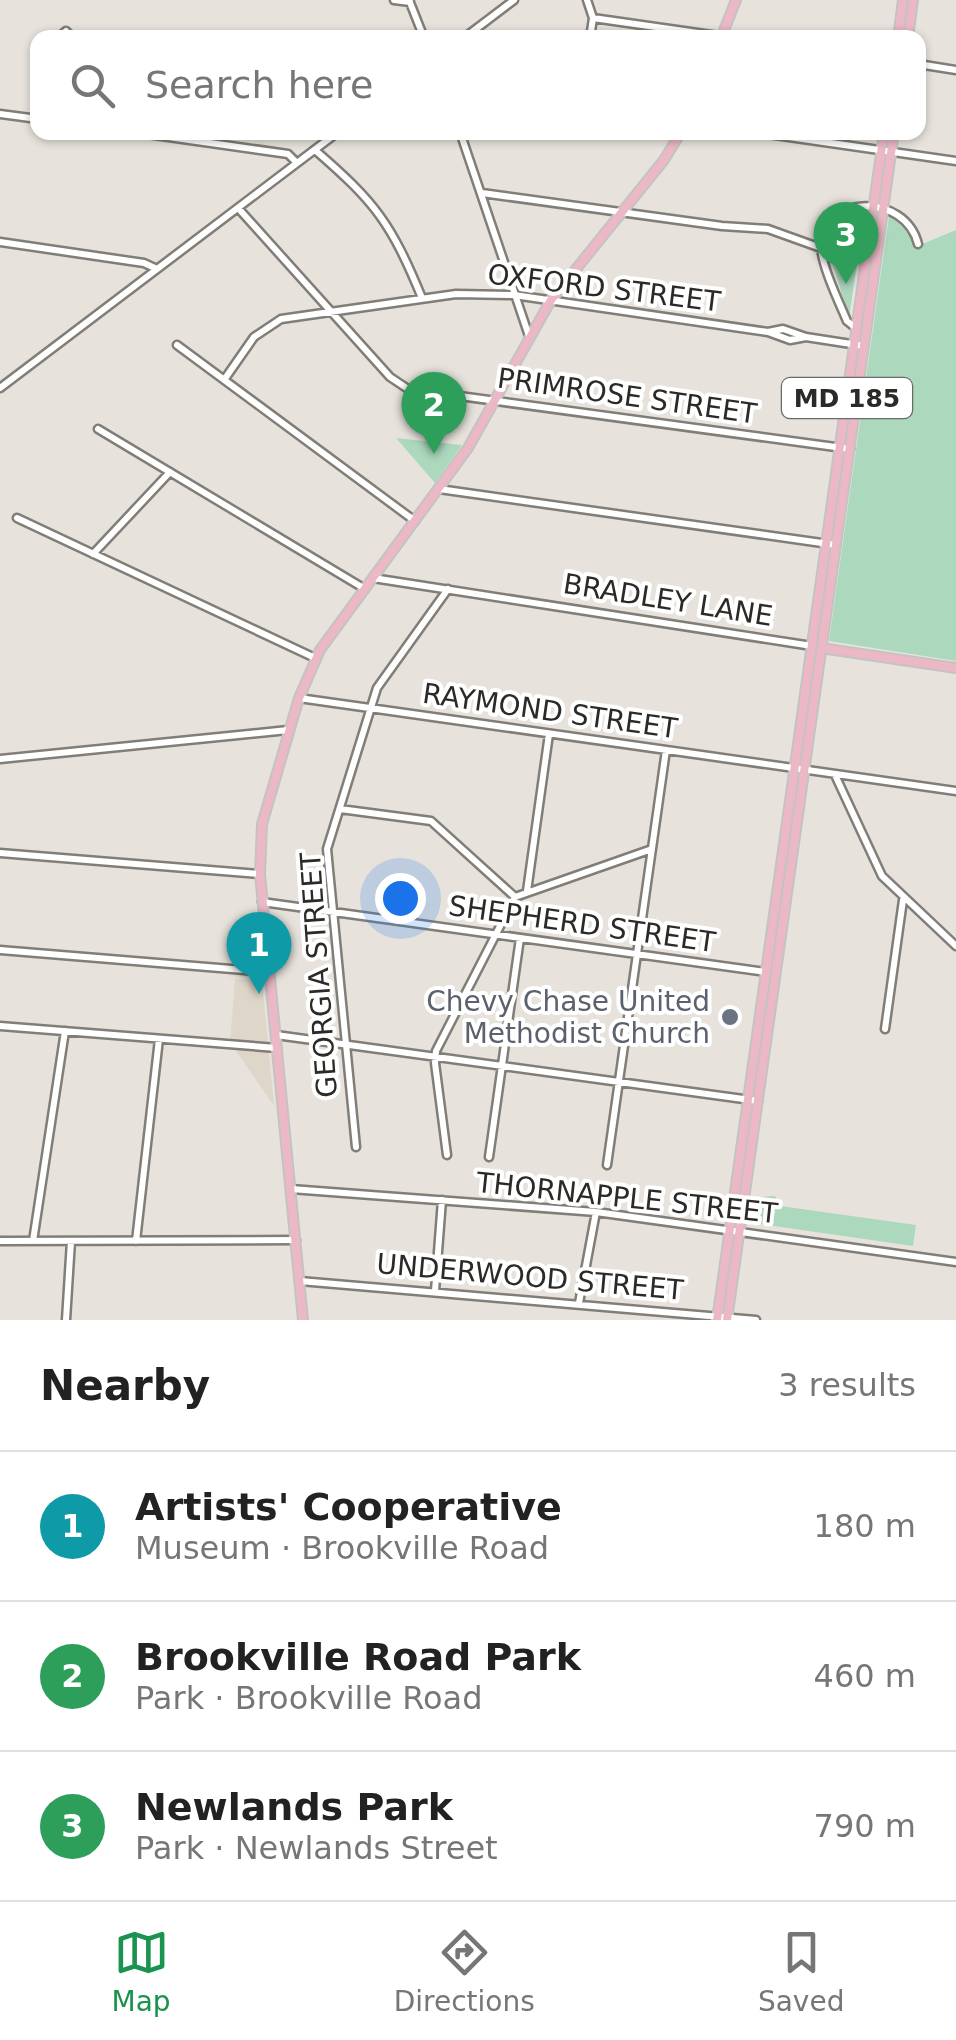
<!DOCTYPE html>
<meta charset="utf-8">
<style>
body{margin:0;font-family:"DejaVu Sans",sans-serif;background:#f6f6f6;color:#222}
.you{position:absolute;left:400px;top:898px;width:35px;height:35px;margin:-25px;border:8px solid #fff;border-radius:50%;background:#1a73e8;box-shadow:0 0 0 15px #1a73e833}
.badge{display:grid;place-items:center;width:65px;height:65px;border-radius:50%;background:#19934f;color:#fff;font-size:32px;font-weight:700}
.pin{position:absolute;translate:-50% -82px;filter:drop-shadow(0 2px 5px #0008)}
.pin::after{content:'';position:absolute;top:52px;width:35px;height:30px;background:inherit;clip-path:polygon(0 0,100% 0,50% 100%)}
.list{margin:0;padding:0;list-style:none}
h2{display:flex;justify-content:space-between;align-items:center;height:130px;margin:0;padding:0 40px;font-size:42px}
h2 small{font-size:32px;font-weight:400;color:#767676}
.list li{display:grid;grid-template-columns:65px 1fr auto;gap:30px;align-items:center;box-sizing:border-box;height:150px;padding:0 40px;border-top:2px solid #e0e0e0}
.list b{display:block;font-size:38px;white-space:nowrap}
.list p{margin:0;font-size:32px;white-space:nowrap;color:#767676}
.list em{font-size:32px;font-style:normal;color:#767676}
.icon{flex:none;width:55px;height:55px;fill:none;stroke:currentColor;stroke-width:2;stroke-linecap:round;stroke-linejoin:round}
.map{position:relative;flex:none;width:956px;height:1320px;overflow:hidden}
.search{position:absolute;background:#fff;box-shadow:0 2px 8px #0004;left:30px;right:30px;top:30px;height:110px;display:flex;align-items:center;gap:25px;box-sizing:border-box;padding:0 35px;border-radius:20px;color:#767676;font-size:38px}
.sheet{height:580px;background:#fff}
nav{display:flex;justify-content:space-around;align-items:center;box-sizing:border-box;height:140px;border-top:2px solid #e0e0e0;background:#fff;font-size:28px;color:#767676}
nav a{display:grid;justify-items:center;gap:5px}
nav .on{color:#19934f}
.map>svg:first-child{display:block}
</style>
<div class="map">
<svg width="956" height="1320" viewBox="0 0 956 1320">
<rect width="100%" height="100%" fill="#e7e3dc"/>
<path fill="#ded6c9" d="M235 979 262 981 274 1106 230 1042Z"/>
<path fill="#acd8bd" d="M865 212 849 317 826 243C831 222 844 212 865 212Z
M889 216C905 221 912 231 915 247L956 230V661L829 641Z
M396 438 462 445 435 483Z
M775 1196 780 1206 916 1225 913 1246 754 1223 758 1197Z"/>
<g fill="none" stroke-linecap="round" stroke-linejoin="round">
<g stroke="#817d77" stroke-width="11">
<path id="minor" d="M394 0 410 2
M409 0 424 38
M587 0 593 18 590 38
M593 18 733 38
M58 38 66 31 73 38
M464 38 514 0
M918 64 956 70
M0 114 38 119
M133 132 288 154 297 163
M460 132 529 336
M754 132 956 161
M315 150C376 203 391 223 422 298
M482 193 722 226 768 229 821 248
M238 208 390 377 408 389 850 449
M0 242 144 263 157 269
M857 329 847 321C839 302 821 265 821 245 822 195 905 192 918 244
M768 332 783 329 806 337 864 346
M177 345 415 521
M224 380 254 337 281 319 456 294 514 295 768 332 790 340 806 337
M0 388 338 132
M98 429 365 589
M439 489 836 545
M17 518 315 658
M93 554 170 472
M373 578 812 646
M299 698 956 791
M0 759 288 730
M835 775 882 876 956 946
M340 809 431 821 515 897 652 849
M0 853 260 874
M527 891 549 734
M262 902 766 972
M0 950 269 972
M0 1026 277 1048
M885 1029 903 900
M276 1035 758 1101
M356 1147 327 849 377 688 448 589
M447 1155 435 1063 436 1051 515 897
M489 1157 520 938
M607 1165 666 750
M291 1189 596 1212 956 1262
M0 1241 296 1240
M33 1241 65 1031
M136 1241 159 1039
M300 1281 756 1320
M435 1291 442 1200
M579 1303 596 1212
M66 1320 71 1241"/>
</g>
<g stroke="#c4c3c3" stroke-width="12">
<path id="major" d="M721 38 736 0
M898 38 903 0
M908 38 913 0
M821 648 956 668
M303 1320 260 874 262 824 299 698 320 650 468 448 551 300 664 160 681 132
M717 1320 884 132
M727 1320 894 132"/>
</g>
<use href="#minor" stroke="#fff" stroke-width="6"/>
<use href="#major" stroke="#ecb8c5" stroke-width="8"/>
</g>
<circle fill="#6b7280" stroke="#fff" stroke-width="4" cx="730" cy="1017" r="10"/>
<g text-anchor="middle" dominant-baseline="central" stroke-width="8" stroke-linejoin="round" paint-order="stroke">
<rect fill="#fff" stroke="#6b6a68" stroke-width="2.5" x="782" y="378" width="130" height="40" rx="8"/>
<g font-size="25" font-weight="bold" fill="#2b2a27">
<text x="847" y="398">MD 185</text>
</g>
<g font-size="28" fill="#2b2a27" stroke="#fff">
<text transform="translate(604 288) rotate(7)">OXFORD STREET</text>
<text transform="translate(627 396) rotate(8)">PRIMROSE STREET</text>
<text transform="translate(668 600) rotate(9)">BRADLEY LANE</text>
<text transform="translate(550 711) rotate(8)">RAYMOND STREET</text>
<text transform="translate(582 924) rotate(8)">SHEPHERD STREET</text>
<text transform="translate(319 975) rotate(-94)">GEORGIA STREET</text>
<text transform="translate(627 1198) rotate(6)">THORNAPPLE STREET</text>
<text transform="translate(530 1277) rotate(5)">UNDERWOOD STREET</text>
</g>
<g font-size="28" fill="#5b616d" stroke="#fff" text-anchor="end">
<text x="710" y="1001">Chevy Chase United<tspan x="710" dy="32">Methodist Church</tspan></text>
</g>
</g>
</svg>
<div class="you"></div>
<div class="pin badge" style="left:259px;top:994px;background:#0f9aa8">1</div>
<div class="pin badge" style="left:434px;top:454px;background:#2e9e5b">2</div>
<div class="pin badge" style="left:846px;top:284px;background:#2e9e5b">3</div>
<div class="search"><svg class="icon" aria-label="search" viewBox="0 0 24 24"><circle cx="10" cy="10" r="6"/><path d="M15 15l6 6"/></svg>Search here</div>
</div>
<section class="sheet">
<h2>Nearby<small>3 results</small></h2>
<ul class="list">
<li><span class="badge" style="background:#0f9aa8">1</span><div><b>Artists' Cooperative</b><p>Museum · Brookville Road</p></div><em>180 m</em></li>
<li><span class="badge" style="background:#2e9e5b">2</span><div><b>Brookville Road Park</b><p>Park · Brookville Road</p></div><em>460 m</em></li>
<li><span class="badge" style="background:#2e9e5b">3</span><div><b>Newlands Park</b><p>Park · Newlands Street</p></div><em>790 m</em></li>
</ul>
</section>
<nav>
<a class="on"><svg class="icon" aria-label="map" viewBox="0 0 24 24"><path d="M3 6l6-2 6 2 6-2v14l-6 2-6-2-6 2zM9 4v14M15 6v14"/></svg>Map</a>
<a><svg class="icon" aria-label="directions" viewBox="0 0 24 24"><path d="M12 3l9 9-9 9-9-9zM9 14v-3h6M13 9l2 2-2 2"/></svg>Directions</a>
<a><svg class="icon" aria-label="saved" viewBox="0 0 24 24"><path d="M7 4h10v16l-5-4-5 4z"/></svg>Saved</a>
</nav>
